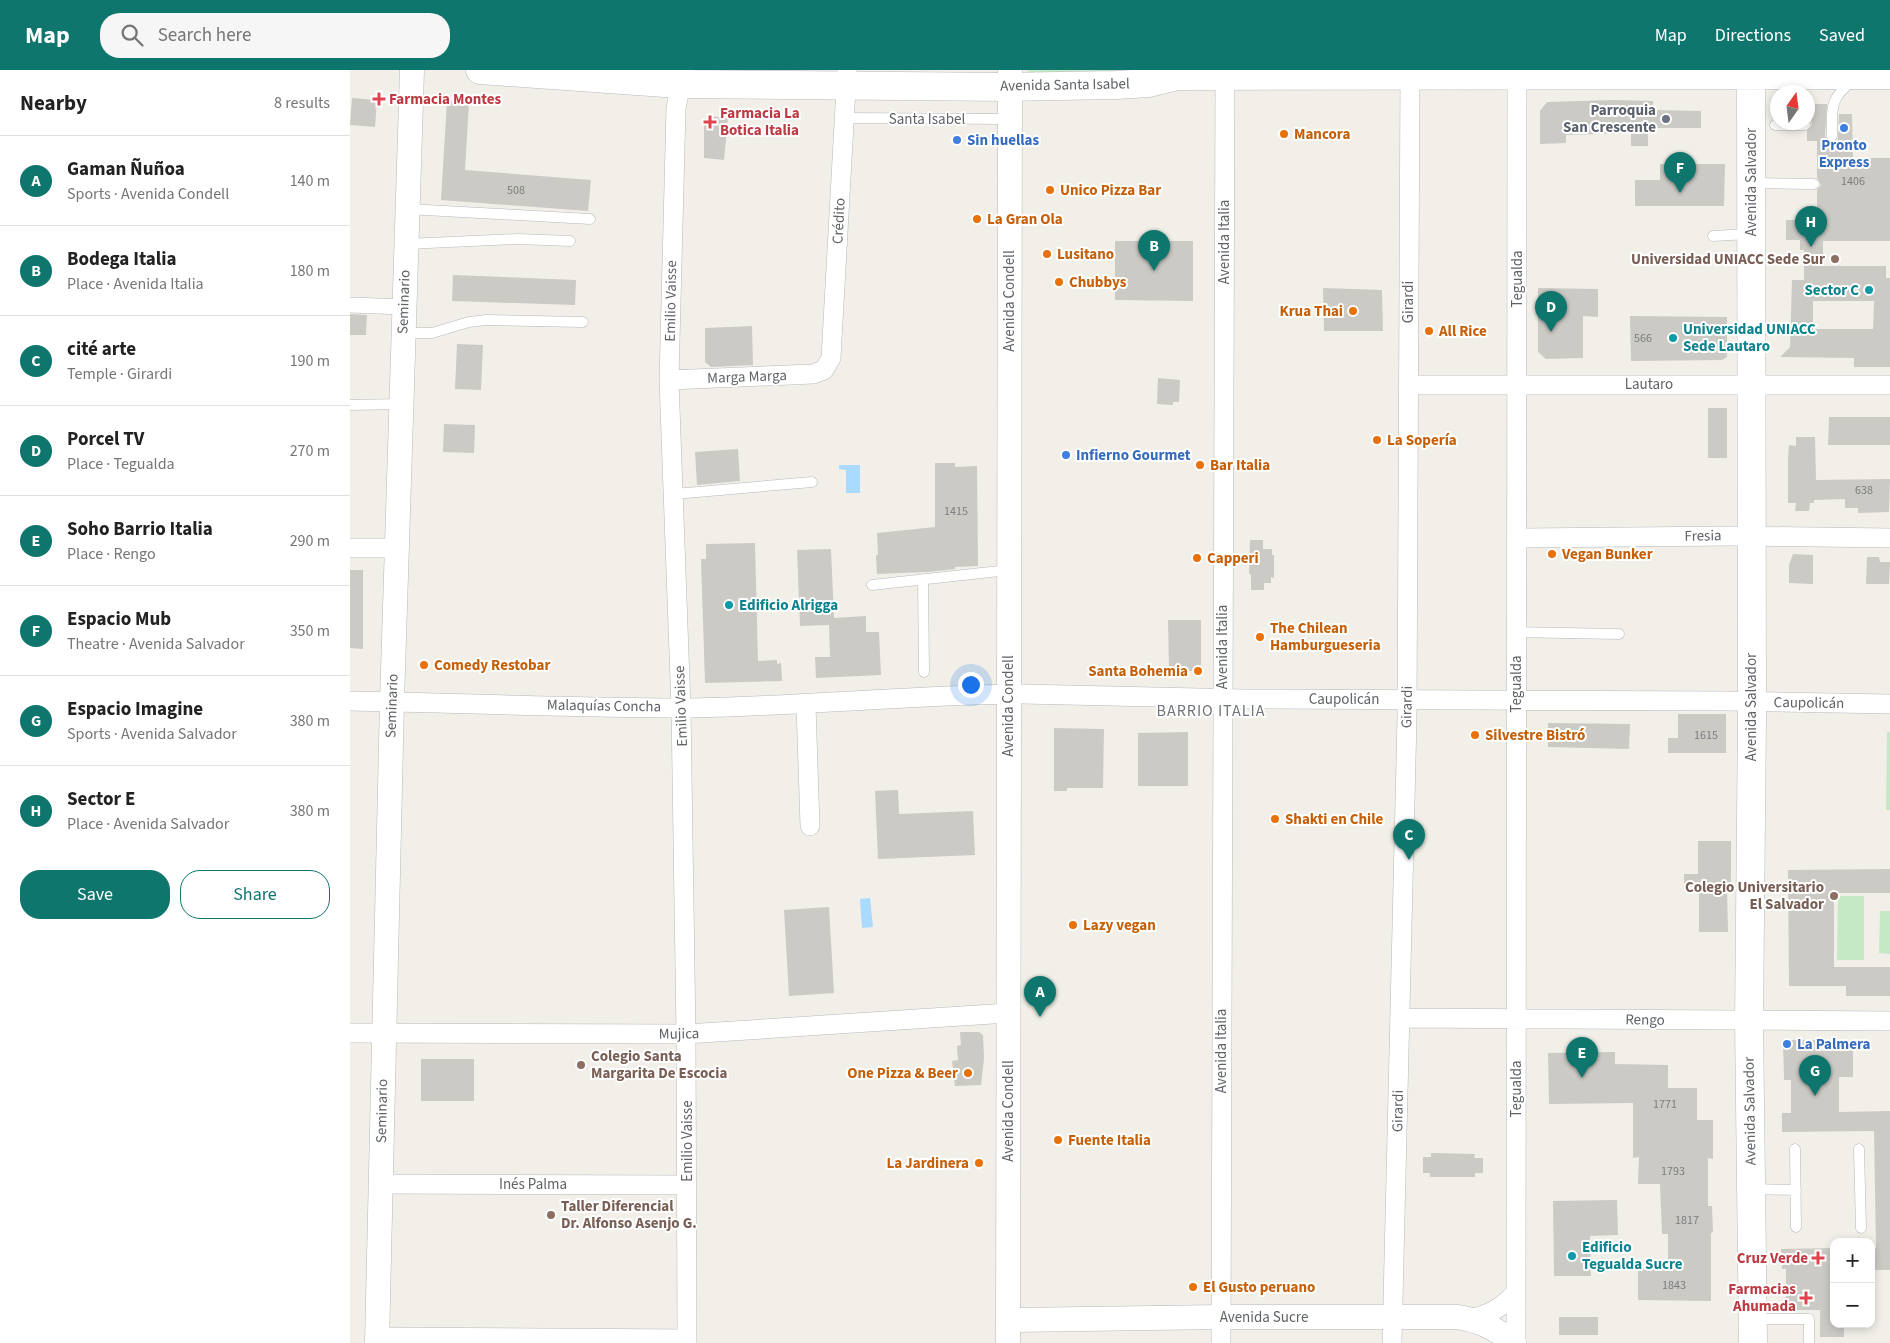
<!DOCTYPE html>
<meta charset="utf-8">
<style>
body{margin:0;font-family:"Source Sans 3",sans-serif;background:#f6f6f6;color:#222}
.controls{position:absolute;right:15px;bottom:15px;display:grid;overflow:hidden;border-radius:10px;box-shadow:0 2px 8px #0003}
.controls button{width:45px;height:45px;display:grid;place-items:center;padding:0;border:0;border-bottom:1px solid #e0e0e0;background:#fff;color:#222;font:25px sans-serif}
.compass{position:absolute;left:1420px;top:15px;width:45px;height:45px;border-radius:50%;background:#fff;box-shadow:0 2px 8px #0003;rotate:14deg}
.you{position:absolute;left:620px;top:614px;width:18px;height:18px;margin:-12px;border:4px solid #fff;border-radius:50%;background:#1a73e8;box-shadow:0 0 0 8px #1a73e833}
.badge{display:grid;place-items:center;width:32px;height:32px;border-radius:50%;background:#0f766e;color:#fff;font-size:16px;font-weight:700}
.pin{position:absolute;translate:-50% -41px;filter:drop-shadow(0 1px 2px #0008)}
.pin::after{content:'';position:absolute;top:26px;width:18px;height:15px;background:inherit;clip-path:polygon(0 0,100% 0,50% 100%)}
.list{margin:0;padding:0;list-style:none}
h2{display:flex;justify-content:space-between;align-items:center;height:65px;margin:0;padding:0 20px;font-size:21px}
h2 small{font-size:16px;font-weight:400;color:#767676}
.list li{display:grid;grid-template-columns:32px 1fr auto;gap:15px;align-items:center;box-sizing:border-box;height:90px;padding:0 20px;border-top:1px solid #e0e0e0}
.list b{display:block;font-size:19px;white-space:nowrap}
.list p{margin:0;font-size:16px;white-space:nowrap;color:#767676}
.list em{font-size:16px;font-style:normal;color:#767676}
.actions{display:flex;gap:10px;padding:15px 20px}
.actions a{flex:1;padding:11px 0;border:1px solid #0f766e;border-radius:20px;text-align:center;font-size:18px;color:#0f766e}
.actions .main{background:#0f766e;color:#fff}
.icon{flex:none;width:28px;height:28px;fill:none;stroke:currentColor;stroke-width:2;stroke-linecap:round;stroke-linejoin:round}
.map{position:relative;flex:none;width:1540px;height:1273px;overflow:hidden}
header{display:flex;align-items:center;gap:30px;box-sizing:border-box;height:70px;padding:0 25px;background:#0f766e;color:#fff}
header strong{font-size:24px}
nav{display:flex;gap:28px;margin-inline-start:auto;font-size:18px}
.search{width:350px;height:45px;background:#f6f6f6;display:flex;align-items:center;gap:12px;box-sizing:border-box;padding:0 18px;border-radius:20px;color:#767676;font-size:19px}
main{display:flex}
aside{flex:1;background:#fff}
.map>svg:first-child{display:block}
</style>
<header>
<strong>Map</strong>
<div class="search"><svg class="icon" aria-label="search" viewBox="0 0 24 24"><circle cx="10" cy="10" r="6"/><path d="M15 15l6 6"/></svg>Search here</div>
<nav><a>Map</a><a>Directions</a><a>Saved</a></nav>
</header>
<main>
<aside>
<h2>Nearby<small>8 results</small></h2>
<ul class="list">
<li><span class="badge">A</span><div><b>Gaman Ñuñoa</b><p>Sports · Avenida Condell</p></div><em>140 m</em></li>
<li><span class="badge">B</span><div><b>Bodega Italia</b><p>Place · Avenida Italia</p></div><em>180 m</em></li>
<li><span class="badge">C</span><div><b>cité arte</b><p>Temple · Girardi</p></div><em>190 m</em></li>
<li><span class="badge">D</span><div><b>Porcel TV</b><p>Place · Tegualda</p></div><em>270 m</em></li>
<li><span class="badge">E</span><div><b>Soho Barrio Italia</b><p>Place · Rengo</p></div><em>290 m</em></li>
<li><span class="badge">F</span><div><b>Espacio Mub</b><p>Theatre · Avenida Salvador</p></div><em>350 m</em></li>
<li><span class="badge">G</span><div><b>Espacio Imagine</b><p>Sports · Avenida Salvador</p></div><em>380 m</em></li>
<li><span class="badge">H</span><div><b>Sector E</b><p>Place · Avenida Salvador</p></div><em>380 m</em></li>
</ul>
<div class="actions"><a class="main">Save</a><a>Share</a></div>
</aside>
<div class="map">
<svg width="1540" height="1273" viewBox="0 0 1540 1273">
<rect width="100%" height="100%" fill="#f1efe8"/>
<path fill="#c5e8c5" d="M676 0H765L764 4 681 3Z
M1537 662H1540V740H1536Z
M1488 826H1514V890H1487Z
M1530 841H1540V884L1529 883Z"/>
<path fill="#aadaff" d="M489 395H510V423H496V400L489 399Z
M520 828 523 857 512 858 510 829Z"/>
<path fill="#cccac5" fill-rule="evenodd" d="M2 28 27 30 25 57 0 55Z
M1264 30 1303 31V40L1351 41V58H1298V76H1281V63L1216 65V73L1190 74V41L1197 32Z
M97 31 119 32 115 100 241 110 238 141 91 130Z
M1458 34H1477L1475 66 1478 72 1483 73 1488 69 1489 44H1502L1503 88H1540V171H1473V196H1536V208H1540V297H1504V288L1430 287 1440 277 1442 210H1454V180H1450V170H1436V150H1458V141H1467V120L1471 115 1467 108V71H1457V61L1462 55 1461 51 1458 49ZM1463 231H1524L1523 259H1463Z
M358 46 378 48 374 90 354 88V52Z
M1310 94H1375L1374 136H1285V110H1310Z
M765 171H843V231L765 230Z
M103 205 226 210 225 235 102 231Z
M973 218 1032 220 1033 261H974Z
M1188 218 1248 219V247L1233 246V288L1196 289 1188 282Z
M0 244 17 245 16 265H0Z
M1280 246 1377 247V287L1372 290 1281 291Z
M402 256 403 295 361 297 355 292V258Z
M107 274 133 275 131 320 105 319Z
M808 308 830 310 829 332H823V335L807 334Z
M1358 338H1377V388H1358Z
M1479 347H1540V375H1478Z
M94 354 125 355 124 383 93 382Z
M1446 367H1465L1466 410 1540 409 1539 442 1508 443V438H1495V429L1464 430V433H1460L1459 441H1445L1446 433H1438V389L1439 375 1446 376Z
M388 379 390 411 347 415 345 382Z
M585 393H605V397L627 396 628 496 605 497V499L578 502 527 504 526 485H528L527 463 585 457Z
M900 470H913V479H922V485H924V508L921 507V513H914V520H901V505L899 503Z
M405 473 408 591 427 590V594L431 593 432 611 355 613 351 489H356V474Z
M481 479 484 548 516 546V562H529L531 605 466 608 465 587H480L479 555 450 556 447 480Z
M1443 484 1463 485V514L1439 513V495Z
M1517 487H1529L1530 492H1540L1539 514H1516Z
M0 500H13V579L0 578Z
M818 550H851V595L846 601H819Z
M1328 644H1376V683H1318V668H1328Z
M1198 653 1280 654 1279 679 1198 677Z
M704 658 754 659 753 718H717V721H704Z
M838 662V716H788V663Z
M548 720 549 744 623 741 625 785 528 789 525 721Z
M1348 771H1381V817H1377L1378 862H1349V817H1334V804H1348Z
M1540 799V823H1484V897H1540V926H1496V916H1439L1438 800Z
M479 837 484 923 439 926 434 840Z
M610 962H629L633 965 634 988 631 1015 605 1016 602 991 608 990 607 976 611 975Z
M1433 970H1468V981L1503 980V1007H1489V1042L1540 1041V1200H1521V1178H1526L1524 1061 1432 1062V1043H1441V1010H1434Z
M1265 982V994L1318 995V1018H1347V1050H1363V1089L1358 1088V1136H1362L1363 1162 1361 1163V1231L1288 1230V1198L1318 1199V1164H1312L1310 1114H1288L1289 1087 1283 1088V1033L1199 1034 1198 983Z
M71 989H124V1031H71Z
M1081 1083 1125 1084 1124 1088H1133V1103H1125V1107H1080V1103H1073V1087H1081Z
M1267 1130 1268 1165 1240 1166 1241 1206H1204L1203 1131Z
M1484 1178V1254H1494V1267H1470V1240H1436V1199H1432L1431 1179Z
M1209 1247H1248V1265H1209Z"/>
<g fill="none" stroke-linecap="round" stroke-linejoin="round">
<g stroke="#b5b8bc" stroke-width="11">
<path id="service" d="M494 48 659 49
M1425 55H1455
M1482 66C1482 37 1479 30 1503 10
M1402 113 1464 114
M57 139 240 149
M1363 166 1399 164
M56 174 168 169 220 171
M54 263H82L119 252 136 250 233 252
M0 335 51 334
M324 424 462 412
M573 509 574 602
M522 515 659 500
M1166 562 1269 564
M1445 1079 1446 1157
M1509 1079 1511 1158
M1402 1119 1446 1120
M1404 1249H1459V1273"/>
</g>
<g stroke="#b5b8bc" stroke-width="16">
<path id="pedestrian" d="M0 235 54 237"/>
</g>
<g stroke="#b5b8bc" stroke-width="20">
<path id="minor" d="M334 0 326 38 319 310 331 638 336 964 337 1273
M319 310 463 304 474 300 481 288 497 0
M1058 315H1540
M1167 468 1380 466 1540 468
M0 478H47
M0 631C111 633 221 638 332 638 445 637 558 625 672 624L894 629 1379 631 1540 634
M456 635 460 756
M1050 948 1540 951
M0 963 336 964 658 943
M30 1114 337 1115
M1118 1249C1139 1245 1152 1238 1166 1222
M27 1267 337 1269
M871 1273 875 6
M1042 1273 1057 648 1060 0
M1166 1273 1167 5"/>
</g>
<g stroke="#b5b8bc" stroke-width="25">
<path id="tertiary" d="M658 1250 871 1247H1107C1130 1250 1146 1259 1164 1273
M27 1273 42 632 62 0
M658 1273 660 0"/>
</g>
<g stroke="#b6babf" stroke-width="29">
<path id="secondary" d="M130 0 329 14 659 17 766 15 799 13 828 6 1540 5
M1401 0 1402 649 1399 951 1403 1273"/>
</g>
<use href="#service" stroke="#fff" stroke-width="10"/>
<use href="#pedestrian" stroke="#fff" stroke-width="15"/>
<use href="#minor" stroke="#fff" stroke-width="19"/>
<use href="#tertiary" stroke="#fff" stroke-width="24"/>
<use href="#secondary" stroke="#fff" stroke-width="28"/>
</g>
<g fill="#e0444e" stroke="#fff" stroke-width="2">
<path d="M26.5 21.5h5v5h5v5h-5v5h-5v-5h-5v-5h5z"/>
<path d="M357.5 44.5h5v5h5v5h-5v5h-5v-5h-5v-5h5z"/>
<path d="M1465.5 1180.5h5v5h5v5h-5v5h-5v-5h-5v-5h5z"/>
<path d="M1453.5 1220.5h5v5h5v5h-5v5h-5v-5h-5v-5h5z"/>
</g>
<circle fill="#6b7280" stroke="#fff" stroke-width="2" cx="1316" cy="49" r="5"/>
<g fill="#3f7fe0" stroke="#fff" stroke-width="2">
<circle cx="1494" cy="58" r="5"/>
<circle cx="607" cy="70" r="5"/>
<circle cx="716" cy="385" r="5"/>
<circle cx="1437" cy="974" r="5"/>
</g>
<g fill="#e8710a" stroke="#fff" stroke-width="2">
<circle cx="934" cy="64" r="5"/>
<circle cx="700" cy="120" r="5"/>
<circle cx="627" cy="149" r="5"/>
<circle cx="697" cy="184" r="5"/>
<circle cx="709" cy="212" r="5"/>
<circle cx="1003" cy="241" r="5"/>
<circle cx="1079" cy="261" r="5"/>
<circle cx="1027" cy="370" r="5"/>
<circle cx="850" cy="395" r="5"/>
<circle cx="1202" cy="484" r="5"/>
<circle cx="847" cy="488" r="5"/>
<circle cx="910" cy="567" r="5"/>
<circle cx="74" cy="595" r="5"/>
<circle cx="848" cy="601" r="5"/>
<circle cx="1125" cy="665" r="5"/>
<circle cx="925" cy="749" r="5"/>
<circle cx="723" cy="855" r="5"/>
<circle cx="618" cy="1003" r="5"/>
<circle cx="708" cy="1070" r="5"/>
<circle cx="629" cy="1093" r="5"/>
<circle cx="843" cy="1217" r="5"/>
</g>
<g fill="#8d6e63" stroke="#fff" stroke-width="2">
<circle cx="1485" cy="189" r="5"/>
<circle cx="1484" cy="826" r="5"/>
<circle cx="231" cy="995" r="5"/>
<circle cx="201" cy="1145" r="5"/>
</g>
<g fill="#0f9aa8" stroke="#fff" stroke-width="2">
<circle cx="1519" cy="220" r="5"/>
<circle cx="1323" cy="268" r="5"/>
<circle cx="379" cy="535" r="5"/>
<circle cx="1222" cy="1186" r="5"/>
</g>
<g text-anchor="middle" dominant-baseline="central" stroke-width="4" stroke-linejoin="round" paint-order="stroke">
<g font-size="12" fill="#7a7d7f">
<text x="1503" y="111">1406</text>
<text x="166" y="120">508</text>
<text x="1293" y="268">566</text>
<text x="1514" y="420">638</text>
<text x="606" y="441">1415</text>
<text x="1356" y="665">1615</text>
<text x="1315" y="1034">1771</text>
<text x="1323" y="1101">1793</text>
<text x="1337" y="1150">1817</text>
<text x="1324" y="1215">1843</text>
</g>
<g font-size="15" fill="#5f6368" stroke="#fff">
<text transform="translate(715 15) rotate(-1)">Avenida Santa Isabel</text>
<text x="577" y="49">Santa Isabel</text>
<text transform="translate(1401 112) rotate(-90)">Avenida Salvador</text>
<text transform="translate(489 151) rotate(-87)">Crédito</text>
<text transform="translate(874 172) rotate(-90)">Avenida Italia</text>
<text transform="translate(1167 209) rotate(-90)">Tegualda</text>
<text transform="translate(321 231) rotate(-89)">Emilio Vaisse</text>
<text transform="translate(659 231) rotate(-90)">Avenida Condell</text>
<text transform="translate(54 232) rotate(-88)">Seminario</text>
<text transform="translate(1058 232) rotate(-90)">Girardi</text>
<text transform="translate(397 307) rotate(-2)">Marga Marga</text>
<text x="1299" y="314">Lautaro</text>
<text transform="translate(1353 466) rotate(-1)">Fresia</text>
<text transform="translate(872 577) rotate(-90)">Avenida Italia</text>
<text transform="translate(1166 614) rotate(-90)">Tegualda</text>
<text x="994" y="629">Caupolicán</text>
<text transform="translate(1459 633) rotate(1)">Caupolicán</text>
<text transform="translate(42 636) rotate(-88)">Seminario</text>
<text transform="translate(254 636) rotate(1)">Malaquías Concha</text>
<text transform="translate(331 636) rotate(-92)">Emilio Vaisse</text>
<text transform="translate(658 636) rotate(-90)">Avenida Condell</text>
<text transform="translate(1057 637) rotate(-89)">Girardi</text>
<text transform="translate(1401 637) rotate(-90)">Avenida Salvador</text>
<text transform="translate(1295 950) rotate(1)">Rengo</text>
<text transform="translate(329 964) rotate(-1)">Mujica</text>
<text transform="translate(871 981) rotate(-90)">Avenida Italia</text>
<text transform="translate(1166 1019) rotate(-90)">Tegualda</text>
<text transform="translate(32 1041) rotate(-89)">Seminario</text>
<text transform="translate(658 1041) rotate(-90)">Avenida Condell</text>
<text transform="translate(1048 1041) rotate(-89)">Girardi</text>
<text transform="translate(1400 1041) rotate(-91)">Avenida Salvador</text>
<text transform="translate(337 1071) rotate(-90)">Emilio Vaisse</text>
<text x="183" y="1114">Inés Palma</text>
<text x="914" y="1247">Avenida Sucre</text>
</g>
<g font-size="15" font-weight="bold" fill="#be3a42" stroke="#fff" text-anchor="start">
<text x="39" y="29">Farmacia Montes</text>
<text x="370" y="43">Farmacia La<tspan x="370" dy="17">Botica Italia</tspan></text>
<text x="1458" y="1188" text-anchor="end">Cruz Verde</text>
<text x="1446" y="1219" text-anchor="end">Farmacias<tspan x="1446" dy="17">Ahumada</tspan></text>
</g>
<g font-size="15" font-weight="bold" fill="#5b616d" stroke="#fff" text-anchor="end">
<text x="1306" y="40">Parroquia<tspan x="1306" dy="17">San Crescente</tspan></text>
</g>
<g font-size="15" font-weight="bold" fill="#c56008" stroke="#fff" text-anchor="start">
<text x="944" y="64">Mancora</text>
<text x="710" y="120">Unico Pizza Bar</text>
<text x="637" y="149">La Gran Ola</text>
<text x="707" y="184">Lusitano</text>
<text x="719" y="212">Chubbys</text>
<text x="993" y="241" text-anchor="end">Krua Thai</text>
<text x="1089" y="261">All Rice</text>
<text x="1037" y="370">La Sopería</text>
<text x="860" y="395">Bar Italia</text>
<text x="1212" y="484">Vegan Bunker</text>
<text x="857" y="488">Capperi</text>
<text x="920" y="558">The Chilean<tspan x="920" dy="17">Hamburgueseria</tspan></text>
<text x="84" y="595">Comedy Restobar</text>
<text x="838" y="601" text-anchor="end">Santa Bohemia</text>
<text x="1135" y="665">Silvestre Bistró</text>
<text x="935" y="749">Shakti en Chile</text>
<text x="733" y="855">Lazy vegan</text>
<text x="608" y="1003" text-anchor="end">One Pizza &amp; Beer</text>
<text x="718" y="1070">Fuente Italia</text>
<text x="619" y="1093" text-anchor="end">La Jardinera</text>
<text x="853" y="1217">El Gusto peruano</text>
</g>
<g font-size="15" font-weight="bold" fill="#366cbe" stroke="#fff" text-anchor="start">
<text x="617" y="70">Sin huellas</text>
<text x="1494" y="75" text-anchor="middle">Pronto<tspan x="1494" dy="17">Express</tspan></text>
<text x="726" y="385">Infierno Gourmet</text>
<text x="1447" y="974">La Palmera</text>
</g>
<g font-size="15" font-weight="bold" fill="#785e54" stroke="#fff" text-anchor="end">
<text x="1475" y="189">Universidad UNIACC Sede Sur</text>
<text x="1474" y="817">Colegio Universitario<tspan x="1474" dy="17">El Salvador</tspan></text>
<text x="241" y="986" text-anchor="start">Colegio Santa<tspan x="241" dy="17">Margarita De Escocia</tspan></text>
<text x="211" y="1136" text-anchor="start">Taller Diferencial<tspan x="211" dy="17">Dr. Alfonso Asenjo G.</tspan></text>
</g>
<g font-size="15" font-weight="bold" fill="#0d838f" stroke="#fff" text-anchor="start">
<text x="1509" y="220" text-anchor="end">Sector C</text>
<text x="1333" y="259">Universidad UNIACC<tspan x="1333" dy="17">Sede Lautaro</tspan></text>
<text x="389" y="535">Edificio Alrigga</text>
<text x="1232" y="1177">Edificio<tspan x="1232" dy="17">Tegualda Sucre</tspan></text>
</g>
<g font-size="16" letter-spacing="1" fill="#70757a" stroke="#fff">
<text x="861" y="641">BARRIO ITALIA</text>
</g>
</g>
</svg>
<div class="controls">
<button>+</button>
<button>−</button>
</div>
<svg class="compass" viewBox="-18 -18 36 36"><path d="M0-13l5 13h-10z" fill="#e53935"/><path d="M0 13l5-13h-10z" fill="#767676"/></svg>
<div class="you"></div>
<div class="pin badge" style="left:690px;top:947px">A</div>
<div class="pin badge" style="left:804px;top:201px">B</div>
<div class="pin badge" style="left:1059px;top:790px">C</div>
<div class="pin badge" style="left:1201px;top:262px">D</div>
<div class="pin badge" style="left:1232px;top:1008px">E</div>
<div class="pin badge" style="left:1330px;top:123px">F</div>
<div class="pin badge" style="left:1465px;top:1026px">G</div>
<div class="pin badge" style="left:1461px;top:177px">H</div>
</div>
</main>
